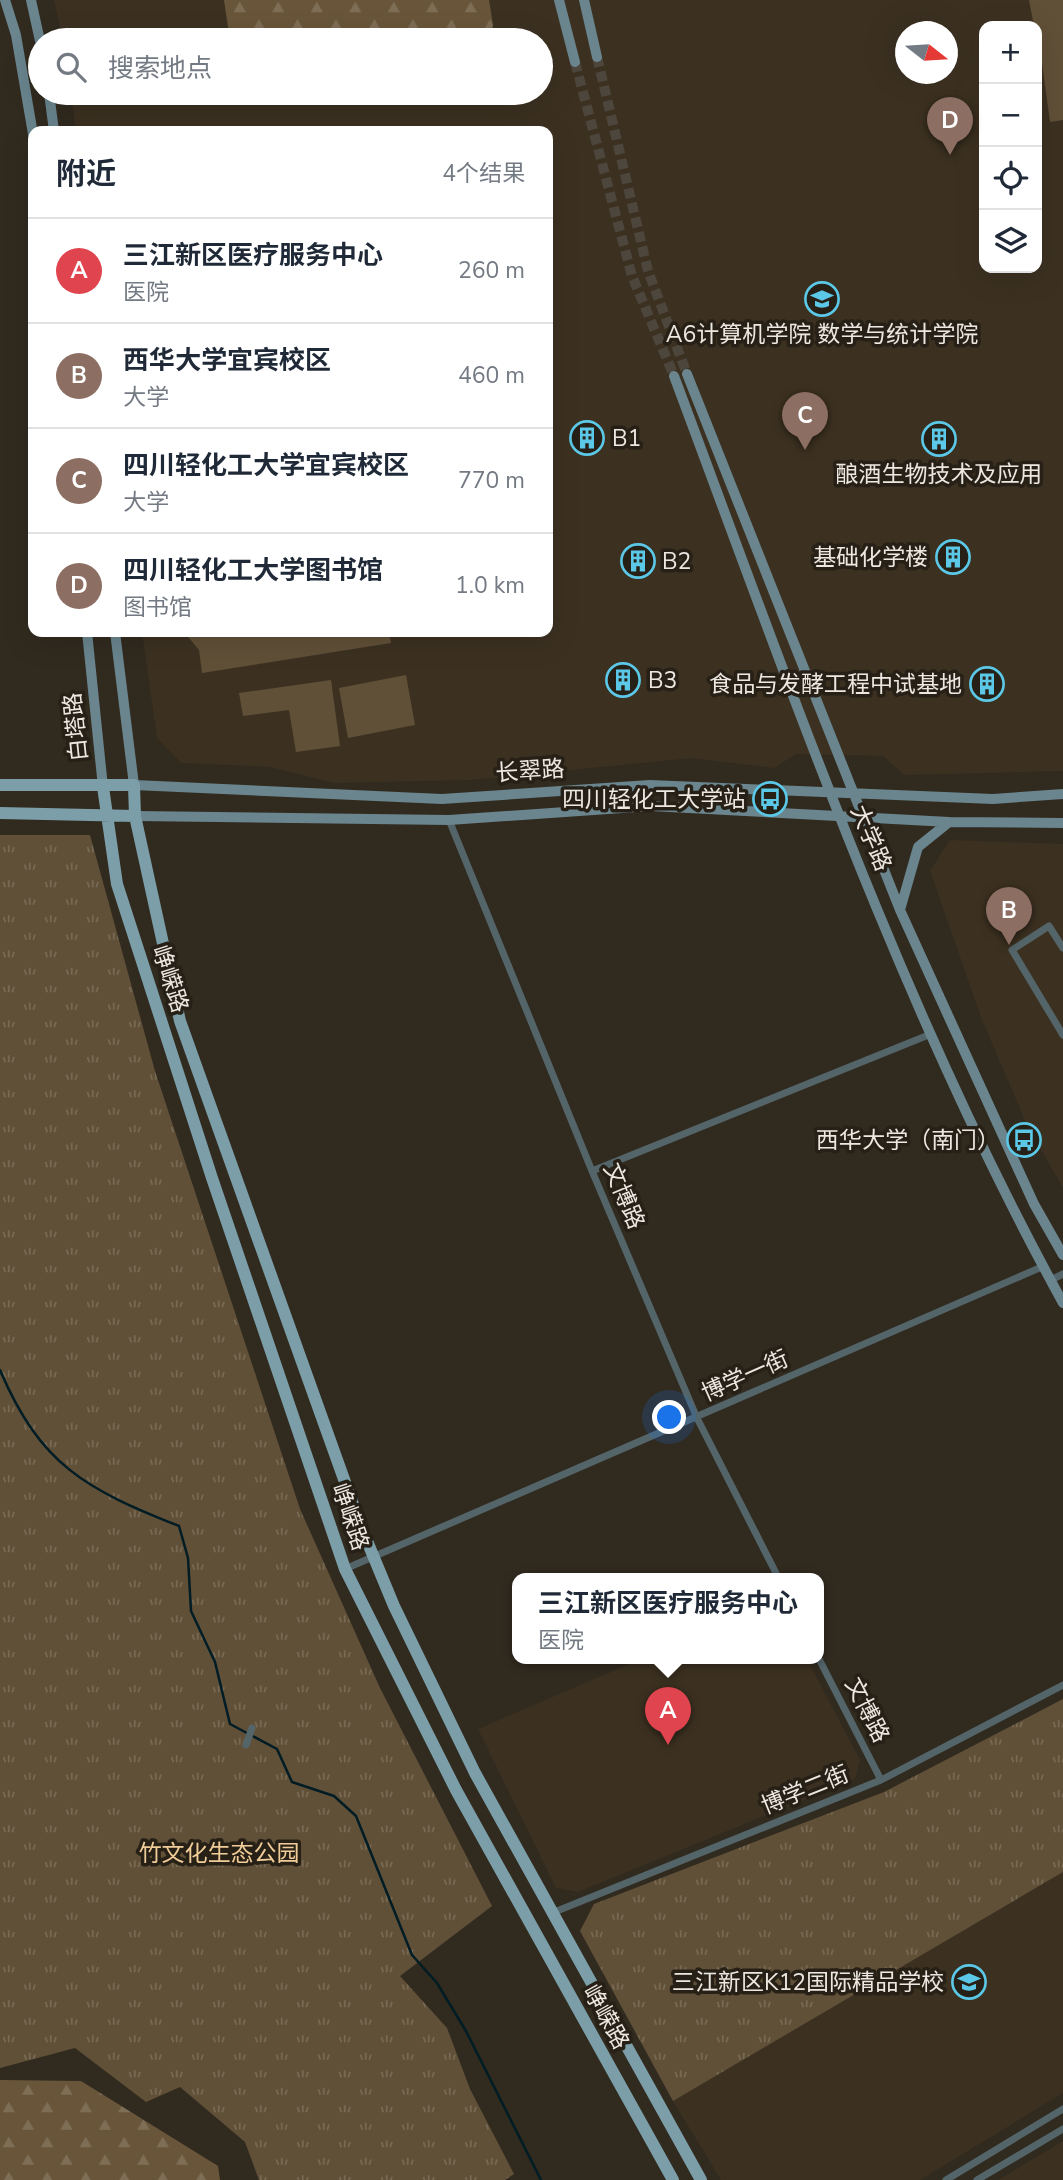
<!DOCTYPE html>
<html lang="zh">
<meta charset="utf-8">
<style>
body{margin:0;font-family:"Nunito Sans","Noto Sans SC",sans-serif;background:#f6f6f7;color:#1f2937}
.controls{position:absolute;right:21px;top:21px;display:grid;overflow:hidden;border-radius:14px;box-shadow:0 7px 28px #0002}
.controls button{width:63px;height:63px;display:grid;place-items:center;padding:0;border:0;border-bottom:2px solid #e0e1e3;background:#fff;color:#1f2937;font:35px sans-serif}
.compass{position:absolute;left:895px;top:21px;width:63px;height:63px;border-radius:50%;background:#fff;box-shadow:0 7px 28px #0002;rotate:107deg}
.you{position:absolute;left:670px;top:1418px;width:24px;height:24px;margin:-18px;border:5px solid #fff;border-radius:50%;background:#1a73e8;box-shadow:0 0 0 10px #1a73e833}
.badge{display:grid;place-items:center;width:46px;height:46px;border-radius:50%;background:#db2777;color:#fff;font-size:23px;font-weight:700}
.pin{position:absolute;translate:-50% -58px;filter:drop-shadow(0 2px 4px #0008)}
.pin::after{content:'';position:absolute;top:37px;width:24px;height:21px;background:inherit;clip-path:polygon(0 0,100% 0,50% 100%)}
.popup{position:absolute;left:512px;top:1573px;width:312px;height:91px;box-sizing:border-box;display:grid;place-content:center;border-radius:14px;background:#fff;filter:drop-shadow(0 2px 5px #0005);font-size:23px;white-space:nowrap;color:#747a83}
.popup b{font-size:26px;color:#1f2937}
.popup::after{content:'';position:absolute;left:50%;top:100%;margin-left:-14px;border:14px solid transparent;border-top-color:#fff}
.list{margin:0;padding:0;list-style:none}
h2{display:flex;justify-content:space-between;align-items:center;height:91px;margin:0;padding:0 28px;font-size:30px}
h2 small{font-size:23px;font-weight:400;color:#747a83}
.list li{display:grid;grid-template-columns:46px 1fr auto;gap:21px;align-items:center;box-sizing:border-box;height:105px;padding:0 28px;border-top:2px solid #e0e1e3}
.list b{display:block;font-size:26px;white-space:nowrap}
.list p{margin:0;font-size:23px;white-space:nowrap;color:#747a83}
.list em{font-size:23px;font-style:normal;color:#747a83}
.icon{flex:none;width:38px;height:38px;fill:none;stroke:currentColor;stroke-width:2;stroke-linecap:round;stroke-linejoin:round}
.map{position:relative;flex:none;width:1063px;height:2180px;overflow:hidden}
.search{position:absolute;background:#fff;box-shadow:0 7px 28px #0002;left:28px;top:28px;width:525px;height:77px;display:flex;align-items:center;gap:18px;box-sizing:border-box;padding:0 24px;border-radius:38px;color:#747a83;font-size:26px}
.panel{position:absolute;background:#fff;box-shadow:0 7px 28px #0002;left:28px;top:126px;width:525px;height:511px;border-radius:14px}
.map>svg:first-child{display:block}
</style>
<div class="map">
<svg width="1063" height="2180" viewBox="0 0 1063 2180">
<defs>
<pattern id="forest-firs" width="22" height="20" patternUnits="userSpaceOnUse" patternTransform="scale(1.75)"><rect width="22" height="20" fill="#69563a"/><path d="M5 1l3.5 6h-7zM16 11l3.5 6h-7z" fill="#7f6e56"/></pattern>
<pattern id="park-tufts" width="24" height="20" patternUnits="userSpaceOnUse" patternTransform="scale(1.75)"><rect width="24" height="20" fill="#615038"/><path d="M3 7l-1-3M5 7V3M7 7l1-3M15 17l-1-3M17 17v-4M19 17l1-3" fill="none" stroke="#786954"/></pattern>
</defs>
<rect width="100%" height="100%" fill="#312a1f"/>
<path fill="#3c3121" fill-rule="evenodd" d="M54 0H1063V771L904 775 883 756 796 754 774 768 692 758 470 780 334 783 270 767 181 763 157 738 142 632H548V131H76L71 93H541V40H63ZM984 26H1037V268H984ZM906 32H948V74H906Z
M950 840 1063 844V1188L1027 1125 982 1020 930 871Z
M641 1659H807L860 1760 855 1779 578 1892 556 1888 478 1729Z
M1063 1872V2093L920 2180H721L673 2101Z
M1063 2141V2180H998Z"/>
<path fill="#615038" d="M1029 0H1063V120L1050 122 1037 26H1034Z
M184 632H389L391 643 202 673 199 650Z
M406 675 415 725 348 738 339 688Z
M331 680 340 746 296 752 289 710 243 716 239 693Z"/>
<path fill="url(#forest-firs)" d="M224 0H489L493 25 490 40H230Z
M0 2080 81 2081 218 2166 220 2180H0Z"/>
<path fill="url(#park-tufts)" d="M0 835H90L155 1071 300 1509 380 1688 492 1906 400 1976 447 2028 470 2089 514 2174 505 2180H259L245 2142 180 2087 146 2102 75 2048 0 2068Z
M1063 1699V1872L673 2101 580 1931 594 1904 884 1792Z"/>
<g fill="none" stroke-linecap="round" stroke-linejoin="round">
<path stroke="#001c24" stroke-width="2.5" d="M0 1370C41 1466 86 1489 179 1526L188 1558 191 1611 215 1662 230 1724 277 1749 292 1782 334 1796 356 1816 412 1955 437 1983 466 2031 541 2180"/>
<path stroke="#4d463c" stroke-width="10" stroke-dasharray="10 5" stroke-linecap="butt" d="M597 57 648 271 687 374
M575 62 632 276 674 376"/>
<path stroke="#54656a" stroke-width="7" d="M449 820 592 1171 697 1418 779 1579
M1063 948 1049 926 1012 950 1063 1035
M592 1171 931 1034
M1051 1280 1063 1274
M345 1569 1044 1266
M818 1657 881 1780
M246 1745 252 1728
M552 1913 881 1780 1063 1685
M946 2180 1063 2109
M977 2180 1063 2129"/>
<path stroke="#6a858e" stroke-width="10" d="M5 0 16 35 33 134
M31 0 40 41
M559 0 575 62
M584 0 597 57
M49 93 54 131
M687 374 900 910 1034 1204 1063 1255
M674 376C791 689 901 1009 1063 1303
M87 632 103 787
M115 632 134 785 442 799 650 785 993 799 1063 794
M135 816 449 820 651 806 949 822 1063 823
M900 910 918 847 949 822"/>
<path stroke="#7b9ea9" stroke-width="12" d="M0 785H134L135 816 180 1021 360 1524 394 1606 475 1773 701 2180
M103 787 117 884 212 1178 345 1569 456 1790 673 2180
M0 813 135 816"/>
</g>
<defs>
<g id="university-ring" transform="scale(1.75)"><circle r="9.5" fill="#272016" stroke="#5bc8e7" stroke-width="1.5"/><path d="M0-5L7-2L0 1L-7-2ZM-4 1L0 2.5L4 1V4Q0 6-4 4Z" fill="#5bc8e7"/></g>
<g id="building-ring" transform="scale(1.75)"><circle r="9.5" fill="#272016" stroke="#5bc8e7" stroke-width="1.5"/><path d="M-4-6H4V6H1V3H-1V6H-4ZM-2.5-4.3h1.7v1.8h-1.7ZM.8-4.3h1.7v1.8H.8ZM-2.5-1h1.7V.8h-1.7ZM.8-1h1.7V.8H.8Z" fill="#5bc8e7"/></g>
<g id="bus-ring" transform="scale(1.75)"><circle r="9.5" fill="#272016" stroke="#5bc8e7" stroke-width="1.5"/><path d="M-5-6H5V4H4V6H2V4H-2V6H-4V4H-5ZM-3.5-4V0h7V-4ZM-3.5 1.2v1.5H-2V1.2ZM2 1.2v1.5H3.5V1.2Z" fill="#5bc8e7"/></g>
<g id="school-ring" transform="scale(1.75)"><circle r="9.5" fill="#272016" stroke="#5bc8e7" stroke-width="1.5"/><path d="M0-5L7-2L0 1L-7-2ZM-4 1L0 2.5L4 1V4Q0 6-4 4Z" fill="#5bc8e7"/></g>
</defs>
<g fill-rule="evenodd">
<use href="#university-ring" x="822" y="299"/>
<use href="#building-ring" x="587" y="438"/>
<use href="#building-ring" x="939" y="439"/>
<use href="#building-ring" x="953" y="557"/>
<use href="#building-ring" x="638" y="561"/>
<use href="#building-ring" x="623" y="680"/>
<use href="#building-ring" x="987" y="684"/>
<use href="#bus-ring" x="770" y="799"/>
<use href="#bus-ring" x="1024" y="1140"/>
<use href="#school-ring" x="969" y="1982"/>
</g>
<g text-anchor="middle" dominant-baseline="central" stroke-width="7" stroke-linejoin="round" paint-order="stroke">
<g font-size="23" fill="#ece7e0" stroke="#272016" text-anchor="end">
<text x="822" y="334" text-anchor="middle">A6计算机学院 数学与统计学院</text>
<text x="612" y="438" text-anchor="start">B1</text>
<text x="939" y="474" text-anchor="middle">酿酒生物技术及应用</text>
<text x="928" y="557">基础化学楼</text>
<text x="662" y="561" text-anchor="start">B2</text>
<text x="648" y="680" text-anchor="start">B3</text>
<text x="962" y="684">食品与发酵工程中试基地</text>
<text x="746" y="799">四川轻化工大学站</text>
<text x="1000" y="1140">西华大学（南门）</text>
<text x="944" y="1982">三江新区K12国际精品学校</text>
</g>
<g font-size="23" fill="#ece7e0" stroke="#272016">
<text transform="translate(76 727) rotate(-96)">白塔路</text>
<text transform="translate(530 771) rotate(-4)">长翠路</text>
<text transform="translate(871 838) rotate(67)">大学路</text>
<text transform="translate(170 979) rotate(72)">峥嵘路</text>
<text transform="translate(624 1196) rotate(67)">文博路</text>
<text transform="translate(745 1376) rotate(-24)">博学一街</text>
<text transform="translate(350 1517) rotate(71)">峥嵘路</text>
<text transform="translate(867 1710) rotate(63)">文博路</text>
<text transform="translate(805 1790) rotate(-22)">博学二街</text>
<text transform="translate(606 2017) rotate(61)">峥嵘路</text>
</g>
<g font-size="23" fill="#f0cd98" stroke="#272016">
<text x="219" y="1853">竹文化生态公园</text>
</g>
</g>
</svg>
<div class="controls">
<button>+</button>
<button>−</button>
<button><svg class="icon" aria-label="locate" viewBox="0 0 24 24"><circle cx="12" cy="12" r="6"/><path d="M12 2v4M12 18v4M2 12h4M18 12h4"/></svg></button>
<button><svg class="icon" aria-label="layers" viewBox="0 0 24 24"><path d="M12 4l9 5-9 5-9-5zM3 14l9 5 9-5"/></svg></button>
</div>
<svg class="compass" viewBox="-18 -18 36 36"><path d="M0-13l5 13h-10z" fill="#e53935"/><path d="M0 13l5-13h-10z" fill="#747a83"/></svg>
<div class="you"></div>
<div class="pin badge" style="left:668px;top:1745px;background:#e0444e">A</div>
<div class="popup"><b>三江新区医疗服务中心</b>医院</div>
<div class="pin badge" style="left:1009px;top:945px;background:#8d6e63">B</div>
<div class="pin badge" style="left:805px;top:450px;background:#8d6e63">C</div>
<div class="pin badge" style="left:950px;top:155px;background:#8d6e63">D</div>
<div class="search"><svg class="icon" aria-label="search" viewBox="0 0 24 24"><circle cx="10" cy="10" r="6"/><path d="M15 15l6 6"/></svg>搜索地点</div>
<section class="panel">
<h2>附近<small>4个结果</small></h2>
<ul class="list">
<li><span class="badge" style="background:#e0444e">A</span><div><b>三江新区医疗服务中心</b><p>医院</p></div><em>260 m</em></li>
<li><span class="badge" style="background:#8d6e63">B</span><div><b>西华大学宜宾校区</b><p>大学</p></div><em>460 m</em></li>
<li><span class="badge" style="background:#8d6e63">C</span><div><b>四川轻化工大学宜宾校区</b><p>大学</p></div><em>770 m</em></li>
<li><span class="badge" style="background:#8d6e63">D</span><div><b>四川轻化工大学图书馆</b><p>图书馆</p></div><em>1.0 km</em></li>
</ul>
</section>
</div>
